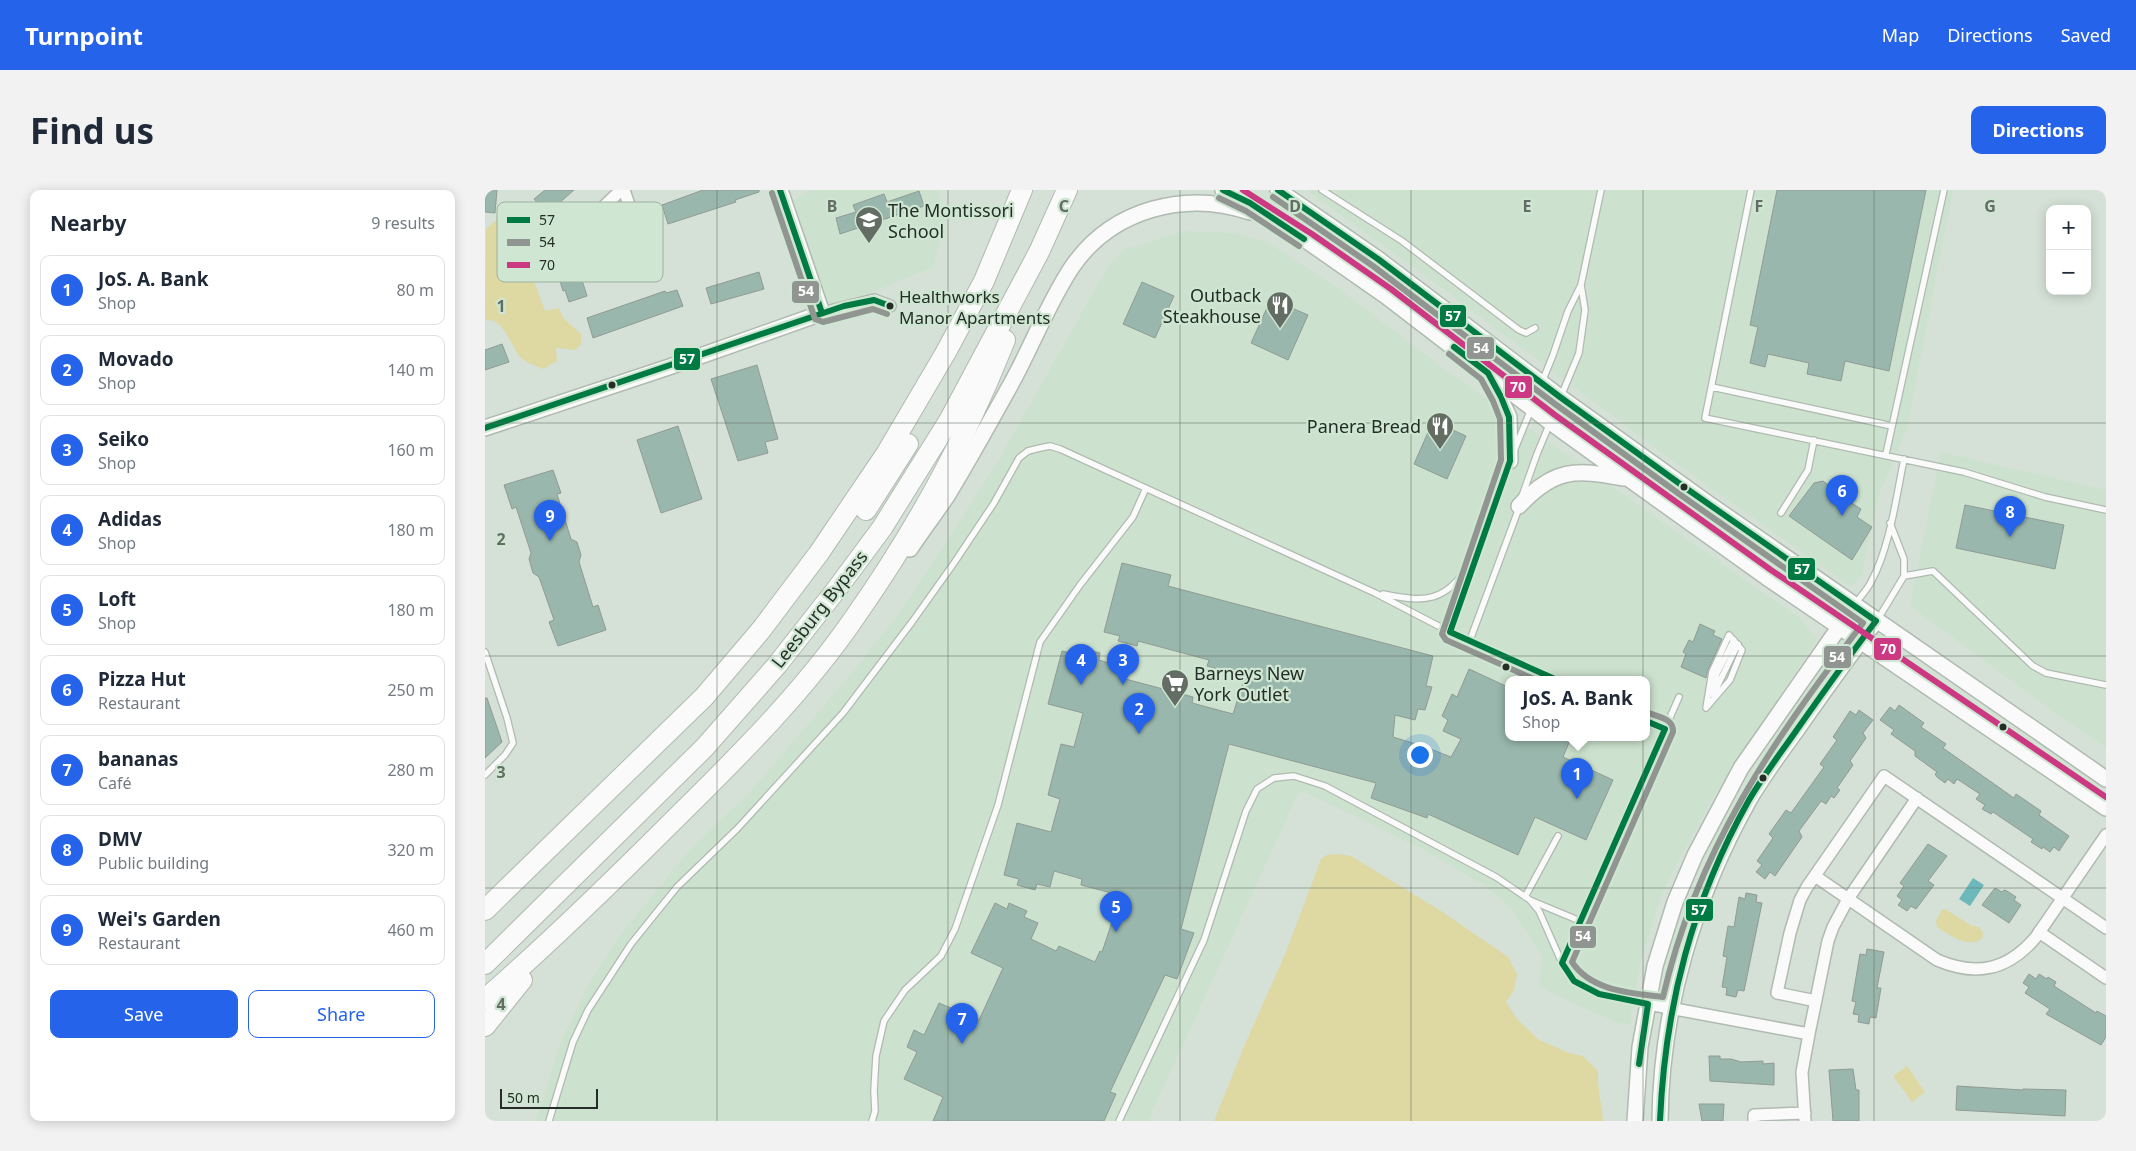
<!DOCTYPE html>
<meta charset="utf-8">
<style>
body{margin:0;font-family:"Noto Sans",sans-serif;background:#f2f2f3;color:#1f2937}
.controls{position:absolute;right:15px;top:15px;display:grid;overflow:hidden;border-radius:10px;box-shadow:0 2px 12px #0003}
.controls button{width:45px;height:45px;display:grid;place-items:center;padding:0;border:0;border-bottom:1px solid #e0e1e3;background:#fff;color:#1f2937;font:25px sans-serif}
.scale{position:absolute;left:15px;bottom:12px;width:98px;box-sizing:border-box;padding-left:5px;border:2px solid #252e26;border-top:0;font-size:14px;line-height:18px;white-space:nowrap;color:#252e26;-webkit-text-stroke:4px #cfe7d2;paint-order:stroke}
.you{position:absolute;left:934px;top:564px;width:18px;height:18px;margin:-12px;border:4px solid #fff;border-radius:50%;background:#1a73e8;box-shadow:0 0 0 8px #1a73e833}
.badge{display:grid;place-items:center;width:32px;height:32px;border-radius:50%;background:#2563eb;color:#fff;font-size:16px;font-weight:700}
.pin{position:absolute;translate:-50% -41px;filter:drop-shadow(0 1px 2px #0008)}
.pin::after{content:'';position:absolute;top:26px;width:18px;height:15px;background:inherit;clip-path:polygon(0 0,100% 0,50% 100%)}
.popup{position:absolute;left:1020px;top:486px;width:145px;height:65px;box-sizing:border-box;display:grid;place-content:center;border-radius:10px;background:#fff;filter:drop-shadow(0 1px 4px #0005);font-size:16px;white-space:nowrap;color:#747a83}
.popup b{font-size:19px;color:#1f2937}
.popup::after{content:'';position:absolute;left:50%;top:100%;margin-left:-10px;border:10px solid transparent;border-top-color:#fff}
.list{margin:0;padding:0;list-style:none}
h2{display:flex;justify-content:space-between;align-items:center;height:65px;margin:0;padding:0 20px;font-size:21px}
h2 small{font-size:16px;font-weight:400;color:#747a83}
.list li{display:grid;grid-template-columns:32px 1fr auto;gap:15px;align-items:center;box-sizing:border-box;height:70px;margin:0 10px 10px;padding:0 10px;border:1px solid #e0e1e3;border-radius:10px}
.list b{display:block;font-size:19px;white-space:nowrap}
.list p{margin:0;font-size:16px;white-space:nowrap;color:#747a83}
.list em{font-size:16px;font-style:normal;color:#747a83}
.actions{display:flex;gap:10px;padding:15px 20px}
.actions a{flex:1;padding:11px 0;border:1px solid #2563eb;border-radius:10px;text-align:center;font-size:18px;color:#2563eb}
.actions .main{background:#2563eb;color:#fff}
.map{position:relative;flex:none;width:1621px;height:931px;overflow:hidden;border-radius:10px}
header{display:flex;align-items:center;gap:30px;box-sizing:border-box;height:70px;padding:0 25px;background:#2563eb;color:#fff}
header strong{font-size:24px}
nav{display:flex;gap:28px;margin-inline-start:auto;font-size:18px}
.intro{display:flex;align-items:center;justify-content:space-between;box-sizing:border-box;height:120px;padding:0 30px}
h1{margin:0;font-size:35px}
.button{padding:12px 22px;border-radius:10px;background:#2563eb;color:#fff;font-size:18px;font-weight:700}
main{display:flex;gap:30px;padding:0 30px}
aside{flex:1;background:#fff;border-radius:10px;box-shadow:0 2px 12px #0003}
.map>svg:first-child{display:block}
</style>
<header>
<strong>Turnpoint</strong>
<nav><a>Map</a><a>Directions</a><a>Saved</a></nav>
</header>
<div class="intro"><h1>Find us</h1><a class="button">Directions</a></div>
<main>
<aside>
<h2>Nearby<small>9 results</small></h2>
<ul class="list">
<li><span class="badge">1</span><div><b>JoS. A. Bank</b><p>Shop</p></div><em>80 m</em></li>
<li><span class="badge">2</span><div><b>Movado</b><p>Shop</p></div><em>140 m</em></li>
<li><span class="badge">3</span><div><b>Seiko</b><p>Shop</p></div><em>160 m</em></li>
<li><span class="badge">4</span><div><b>Adidas</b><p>Shop</p></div><em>180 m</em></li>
<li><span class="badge">5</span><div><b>Loft</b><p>Shop</p></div><em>180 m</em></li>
<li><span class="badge">6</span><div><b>Pizza Hut</b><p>Restaurant</p></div><em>250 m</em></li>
<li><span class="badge">7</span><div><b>bananas</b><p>Café</p></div><em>280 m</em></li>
<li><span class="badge">8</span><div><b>DMV</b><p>Public building</p></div><em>320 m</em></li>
<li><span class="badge">9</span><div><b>Wei's Garden</b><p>Restaurant</p></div><em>460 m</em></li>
</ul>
<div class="actions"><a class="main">Save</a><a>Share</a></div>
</aside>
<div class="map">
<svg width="1621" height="931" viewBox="0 0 1621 931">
<rect width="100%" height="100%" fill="#d5e1d6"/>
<path fill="#cce2ce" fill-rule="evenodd" d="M325 0H453L460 31 448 77 337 123 301 16Z
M821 0H1468L1422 238 1393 307 1377 384 1366 397 1185 269 950 93Z
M701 41 748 43 782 52 857 101 962 181 1316 429 1332 450 1224 614 1178 700 1155 774 1146 821V835L1135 833 1105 821 1054 797 1057 767 1027 720 1001 696 939 660 815 600 663 931H51L75 854 101 799 135 745 207 657 260 607 308 552 370 479 415 422 507 281 621 80 639 59ZM1023 490H1161V548H1023Z
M1456 262 1621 300V558L1566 520 1425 416Z"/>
<path fill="#ded8a2" d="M33 24 34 86 48 89 60 121 74 118 78 128 96 144V154L90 160 71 158 72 171 58 179C51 176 42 173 36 168 26 157 18 126 0 130L1 39 15 27Z
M853 664 866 666 956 721 1023 767 1032 784 1029 800 1021 812 1032 829 1054 850 1084 863 1098 866 1113 881C1112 899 1117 914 1118 931H729L760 854 801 762 836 669 842 665Z
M1460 719 1487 736 1494 737 1498 743 1497 749C1481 758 1465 745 1452 737L1451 730 1457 720Z
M1422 876 1440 902 1427 912 1408 886Z"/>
<path fill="#6cb8ba" d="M1488 688 1499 695 1485 716 1474 709Z"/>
<path fill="#99b7ac" stroke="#909b95" d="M0 0H12L10 23 0 22Z
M60 0H89L62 24 49 9Z
M218 0H274V2L250 10 251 12 183 34 177 15Z
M1292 0H1441L1404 181 1360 171 1356 191 1322 184 1324 173 1283 164 1280 177 1265 173 1273 137 1265 135Z
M434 1 439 16 355 44 351 28 371 22 368 15 399 4 402 12Z
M78 38 82 50 84 49 102 106 84 112 80 100 78 101 61 44Z
M274 82 279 99 226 114 221 98Z
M657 92 689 106 670 148 638 134Z
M192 100 198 116 108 148 102 128 180 101 181 103Z
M786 109 823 125 803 170 766 153Z
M17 154 24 172 0 180V160Z
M272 175 293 249 280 252 283 263 253 271 226 189Z
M948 231 981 246 962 289 929 274Z
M193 236 217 309 176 323 152 250Z
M68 280 76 303 72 304 86 349 92 352 96 365 94 372 108 417 113 415 121 440 73 456 64 432 69 430 54 387 48 383 44 369 46 363 31 317 27 319 19 295Z
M1338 291 1347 298 1346 300 1376 319 1372 327 1387 337 1367 370 1304 326 1329 293Z
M1480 315 1579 335 1570 379 1471 358Z
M637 373 686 385 683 396 948 466 941 496 947 497 940 520 933 519 930 530 910 525 908 547 931 554 926 574 935 577 943 558 966 567 976 549 958 541 963 530 957 526 967 504 972 507 984 479 1023 497V548H1086L1078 567 1128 590 1101 650 1050 627 1033 665 943 624 942 628 886 608 891 593 744 554 696 739 709 743 692 789 680 785 625 902 631 904 619 931H448L458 907 419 889 432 862 422 857 429 840 439 845 454 813 494 830 518 778 486 763 510 713 522 719 524 713 542 721 539 727 553 733 546 749 571 761 574 756 610 772 615 761 617 762 632 717 634 705 596 695 597 689 569 681 565 697 552 694 550 700 532 695 534 689 519 685 532 633 566 642 575 609 563 605 576 554 589 557 598 523 563 514 577 461 594 465 596 458 615 463 614 470 636 477 633 487 708 507 707 513 748 524 760 486 722 476 724 470 653 451 652 456 633 451 635 446 619 442Z
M1215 434 1230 441 1228 445 1237 449 1223 480 1221 488 1196 477 1201 464 1198 462 1204 450 1208 452Z
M0 508H2L17 552 0 568Z
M1414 515 1439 533 1436 537 1461 554 1458 558 1529 608 1531 604 1556 621 1554 625 1584 646 1574 661 1569 657 1565 662 1558 657 1557 659 1546 652 1548 649 1508 622 1506 624 1497 619 1500 615 1491 609 1495 604 1472 589 1469 594 1463 589 1460 593 1452 587 1450 584 1452 582 1430 566V561L1406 544 1409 540 1395 530 1405 517 1410 521Z
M1374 520 1388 530 1378 543 1381 548 1365 571 1368 575 1352 598 1355 600 1349 608 1346 606 1341 614 1336 611 1314 641 1317 647 1290 686 1285 682 1280 689 1271 682 1277 675 1272 671 1288 648 1284 644 1301 620 1306 623 1339 577 1335 574 1352 550 1348 547 1365 521 1371 525Z
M1443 654 1462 666 1443 691 1449 695 1431 719 1426 716 1422 721 1413 715 1417 710 1412 706 1419 696 1415 693Z
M1510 698 1517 702 1519 700 1522 701 1531 707 1529 710 1536 715 1524 733 1497 715Z
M1261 703 1272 705 1271 712 1277 713 1259 801 1253 800 1251 807 1241 805 1242 798 1237 797 1242 767 1238 766 1243 736 1249 737 1254 707 1260 709Z
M1382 759 1399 762 1392 798H1396L1391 828 1385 827 1384 834 1373 832 1374 825 1368 824 1371 812 1367 811 1375 764 1381 765Z
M1544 784 1551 789 1554 784 1562 789 1563 787 1571 792 1569 796 1611 823 1612 821 1621 826V847L1616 855 1561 824 1565 819 1540 803 1544 797 1538 793Z
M1224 866H1235V869H1246L1256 872 1278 871V874L1289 873V895L1225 891Z
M1368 879 1371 900H1374V931H1348L1344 880Z
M1472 896 1538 900V899L1581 900 1580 926 1471 920Z
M1214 914H1239L1238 931H1217Z"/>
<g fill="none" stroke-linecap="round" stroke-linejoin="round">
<g stroke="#b0bab1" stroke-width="8">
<path id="lane" d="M837 0 917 51 1034 140 1041 143 1050 138
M1266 0 1220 228 1479 282 1560 307 1621 320
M1227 197 1407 236
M1029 261 1068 165 1083 121 1096 95 1116 0
M1401 264 1459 0
M1037 306 1052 264 1094 163 1100 120 1096 95
M1296 323 1323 280 1329 250
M1419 386 1448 381 1548 476 1561 483 1621 495
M898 404C943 413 958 412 986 374
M1370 414C1375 407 1382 400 1386 392 1405 357 1411 308 1419 269
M1393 429 1419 386V369L1405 333
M965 442 1025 272
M1244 445 1257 460 1245 490 1221 518 1227 482Z
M985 450 1034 318
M0 462 22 528 28 553 20 565 0 585
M1227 499 1232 483 1249 450
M1228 505 1253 454
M1161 531 1180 539
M1040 707 1073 646
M1047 711 1095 731
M1163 814 1114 804 1089 791 1077 773 1194 507
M64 931 88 852 103 820 146 754 192 697 252 639 358 523 427 432 469 373 509 313 534 268 543 261 555 258 565 256 575 259 890 403 965 442 1072 490
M387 931 390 921 389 901 391 866 399 831 420 800 456 766 470 739 513 615 555 452 595 395 648 327 661 298
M634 931 719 750 761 621 772 599 789 588 809 586 840 596 1011 687 1045 710 1054 721 1077 773"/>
</g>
<g stroke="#b0bab1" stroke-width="14">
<path id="street" d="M136 0 110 25 130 82 163 71 139 0
M337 123 389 110 405 116
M1330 686 1452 770C1492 787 1523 780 1551 747L1621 645
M1554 742 1621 788
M1331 811 1292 803 1305 743 1315 710 1322 697 1399 586 1621 738
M1163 814 1324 844 1343 751 1348 737 1363 709 1432 608
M1269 931V925L1320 923
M1320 931 1317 882 1324 844"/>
</g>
<g stroke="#b0bab1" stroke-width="18">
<path id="secondary" d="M738 0 765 13 822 51 901 106 1065 232 1144 289 1281 387 1621 618
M793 0 893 69 1075 207 1224 314 1621 589
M1006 189 1024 227 1025 271
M0 238 187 176 337 123 295 0
M1034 316C1069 278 1090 279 1138 288
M425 359C437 341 450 324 462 306 484 270 505 232 526 194 547 156 563 113 587 77 627 19 700 0 765 22
M1150 931 1155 857 1170 776 1190 712 1210 665 1256 578 1369 416
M1175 931C1176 818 1209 708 1264 610 1278 586 1295 563 1311 541 1337 504 1363 467 1391 431"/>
</g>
<g stroke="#b0bab1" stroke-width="22">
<path id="highway" d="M381 320 423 254
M0 720 219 507 276 440 334 363 401 264 461 162 499 91 537 0
M0 774 220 557 292 475 351 400 397 338 465 229 554 62 582 0
M0 809C67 751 129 690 192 627 255 565 320 500 370 427 431 340 481 249 520 150
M0 836 37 790"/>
</g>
<use href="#lane" stroke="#f9faf9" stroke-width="5.5"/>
<use href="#street" stroke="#f9faf9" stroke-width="11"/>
<use href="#secondary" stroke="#f9faf9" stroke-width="15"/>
<use href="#highway" stroke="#f9faf9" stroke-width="20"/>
<g stroke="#cfe7d2" stroke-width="10">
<path id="bus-1" d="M295 0 337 123
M738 0 765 13 819 49
M793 0 893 69 1075 207 1202 299 1391 431C1363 467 1337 504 1311 541 1295 564 1278 586 1264 610 1207 711 1180 816 1175 931
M969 157 1003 183 1016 207 1024 227 1025 271 965 442 1072 490
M0 238 359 116 389 110 405 116
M1154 874 1163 814 1114 804 1089 791 1077 773 1180 539 1161 531"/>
</g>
<g stroke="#cfe7d2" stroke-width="10">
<path id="bus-2" d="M287 3 330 129 338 132 388 119 402 124
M788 7 888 76 1070 214 1197 306 1378 433C1288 551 1212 659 1178 807 1146 803 1106 801 1087 772L1188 542C1189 529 1174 527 1164 523
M734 8 761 21 814 56
M964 164 996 189 1008 211 1015 229 1016 270 957 444 961 450 1051 490"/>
</g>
<g stroke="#cfe7d2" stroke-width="10">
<path id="bus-3" d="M758 0 827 44 906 99 1070 225 1286 380 1621 607"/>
</g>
<use href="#bus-1" stroke="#007a43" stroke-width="6"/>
<use href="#bus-2" stroke="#919591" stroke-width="6"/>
<use href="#bus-3" stroke="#cd3883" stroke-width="6"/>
</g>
<path fill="none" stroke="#636d64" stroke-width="1" stroke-opacity="0.55" d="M232 0V931M463 0V931M695 0V931M926 0V931M1158 0V931M1389 0V931M0 233H1621M0 466H1621M0 698H1621"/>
<defs>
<g id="school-pin" transform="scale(1.4375)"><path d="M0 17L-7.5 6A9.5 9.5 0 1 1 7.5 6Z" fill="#636d64" stroke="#cfe7d2"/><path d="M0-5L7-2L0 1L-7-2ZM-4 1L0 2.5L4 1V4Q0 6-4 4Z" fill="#fff"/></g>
<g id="restaurant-pin" transform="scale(1.4375)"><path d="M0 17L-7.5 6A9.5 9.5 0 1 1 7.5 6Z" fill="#636d64" stroke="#cfe7d2"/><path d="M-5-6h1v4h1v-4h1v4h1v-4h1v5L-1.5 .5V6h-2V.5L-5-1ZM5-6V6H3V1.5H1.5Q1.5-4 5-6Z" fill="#fff"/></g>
<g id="supermarket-pin" transform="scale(1.4375)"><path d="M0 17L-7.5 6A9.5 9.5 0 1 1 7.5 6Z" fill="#636d64" stroke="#cfe7d2"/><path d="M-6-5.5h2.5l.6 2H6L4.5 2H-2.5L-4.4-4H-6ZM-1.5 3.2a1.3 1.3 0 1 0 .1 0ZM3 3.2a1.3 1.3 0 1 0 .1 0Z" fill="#fff"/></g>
</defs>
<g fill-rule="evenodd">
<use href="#school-pin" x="384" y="30"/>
<use href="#restaurant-pin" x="795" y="115"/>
<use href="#restaurant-pin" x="955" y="236"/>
<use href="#supermarket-pin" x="690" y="493"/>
</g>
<g fill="#252e26" stroke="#cfe7d2" stroke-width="2">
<circle cx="405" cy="116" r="4.5"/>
<circle cx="127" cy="195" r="4.5"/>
<circle cx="1199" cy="297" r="4.5"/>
<circle cx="1021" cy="477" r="4.5"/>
<circle cx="1518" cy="537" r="4.5"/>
<circle cx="1278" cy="588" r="4.5"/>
</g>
<g text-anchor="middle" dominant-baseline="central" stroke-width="4.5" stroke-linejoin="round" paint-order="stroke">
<g font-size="17" fill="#252e26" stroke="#cfe7d2" text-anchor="start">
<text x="414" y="106">Healthworks<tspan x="414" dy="21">Manor Apartments</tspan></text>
</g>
<g font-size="18" fill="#252e26" stroke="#cfe7d2" text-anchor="start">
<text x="403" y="20">The Montissori<tspan x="403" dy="21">School</tspan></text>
<text x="776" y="105" text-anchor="end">Outback<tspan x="776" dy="21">Steakhouse</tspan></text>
<text x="936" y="236" text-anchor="end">Panera Bread</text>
<text x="709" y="483">Barneys New<tspan x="709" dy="21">York Outlet</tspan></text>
</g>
<g font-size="18" fill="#252e26" stroke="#cfe7d2">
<text transform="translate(334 419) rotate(-52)">Leesburg Bypass</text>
</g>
</g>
<rect x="12" y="12" width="166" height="80" rx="8" fill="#cfe7d2" stroke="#9cb09e" stroke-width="1"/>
<rect x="22" y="27" width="23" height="6" fill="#007a43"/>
<rect x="22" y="49" width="23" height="7" fill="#919591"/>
<rect x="22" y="72" width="23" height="6" fill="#cd3883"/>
<g font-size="14" fill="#252e26">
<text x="54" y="35">57</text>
<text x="54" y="57">54</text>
<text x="54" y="80">70</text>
</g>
<g font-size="16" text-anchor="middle" font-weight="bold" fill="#636d64" stroke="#cfe7d2" stroke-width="4.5" stroke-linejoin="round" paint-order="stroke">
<text x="347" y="22">B</text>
<text x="579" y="22">C</text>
<text x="810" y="22">D</text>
<text x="1042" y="22">E</text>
<text x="1274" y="22">F</text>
<text x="1505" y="22">G</text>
<text x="16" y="122">1</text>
<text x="16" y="355">2</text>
<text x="16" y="588">3</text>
<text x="16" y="820">4</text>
</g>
<g stroke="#cfe7d2" stroke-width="2">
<rect x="306" y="90" width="29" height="24" rx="5" fill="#919591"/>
<rect x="954" y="114" width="28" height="24" rx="5" fill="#007a43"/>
<rect x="981" y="146" width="29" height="24" rx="5" fill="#919591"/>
<rect x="188" y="157" width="28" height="24" rx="5" fill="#007a43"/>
<rect x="1019" y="185" width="29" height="24" rx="5" fill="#cd3883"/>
<rect x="1302" y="367" width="29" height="24" rx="5" fill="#007a43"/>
<rect x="1388" y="447" width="29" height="24" rx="5" fill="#cd3883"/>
<rect x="1338" y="455" width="29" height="24" rx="5" fill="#919591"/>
<rect x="1200" y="708" width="29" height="24" rx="5" fill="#007a43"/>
<rect x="1084" y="735" width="28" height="24" rx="5" fill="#919591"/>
</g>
<g font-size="14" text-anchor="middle" font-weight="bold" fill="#fff">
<text x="321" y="106">54</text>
<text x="968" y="131">57</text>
<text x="996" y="163">54</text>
<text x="202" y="174">57</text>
<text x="1033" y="202">70</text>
<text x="1317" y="384">57</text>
<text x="1403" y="464">70</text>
<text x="1352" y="472">54</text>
<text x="1214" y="725">57</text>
<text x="1098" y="751">54</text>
</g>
</svg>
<div class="controls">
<button>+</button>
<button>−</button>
</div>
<div class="scale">50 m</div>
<div class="you"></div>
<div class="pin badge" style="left:1092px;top:609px">1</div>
<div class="popup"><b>JoS. A. Bank</b>Shop</div>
<div class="pin badge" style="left:654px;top:544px">2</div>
<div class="pin badge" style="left:638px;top:495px">3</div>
<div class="pin badge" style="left:596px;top:495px">4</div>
<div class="pin badge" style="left:631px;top:742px">5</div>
<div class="pin badge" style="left:1357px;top:326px">6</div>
<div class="pin badge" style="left:477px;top:854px">7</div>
<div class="pin badge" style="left:1525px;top:347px">8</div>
<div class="pin badge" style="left:65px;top:351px">9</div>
</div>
</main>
